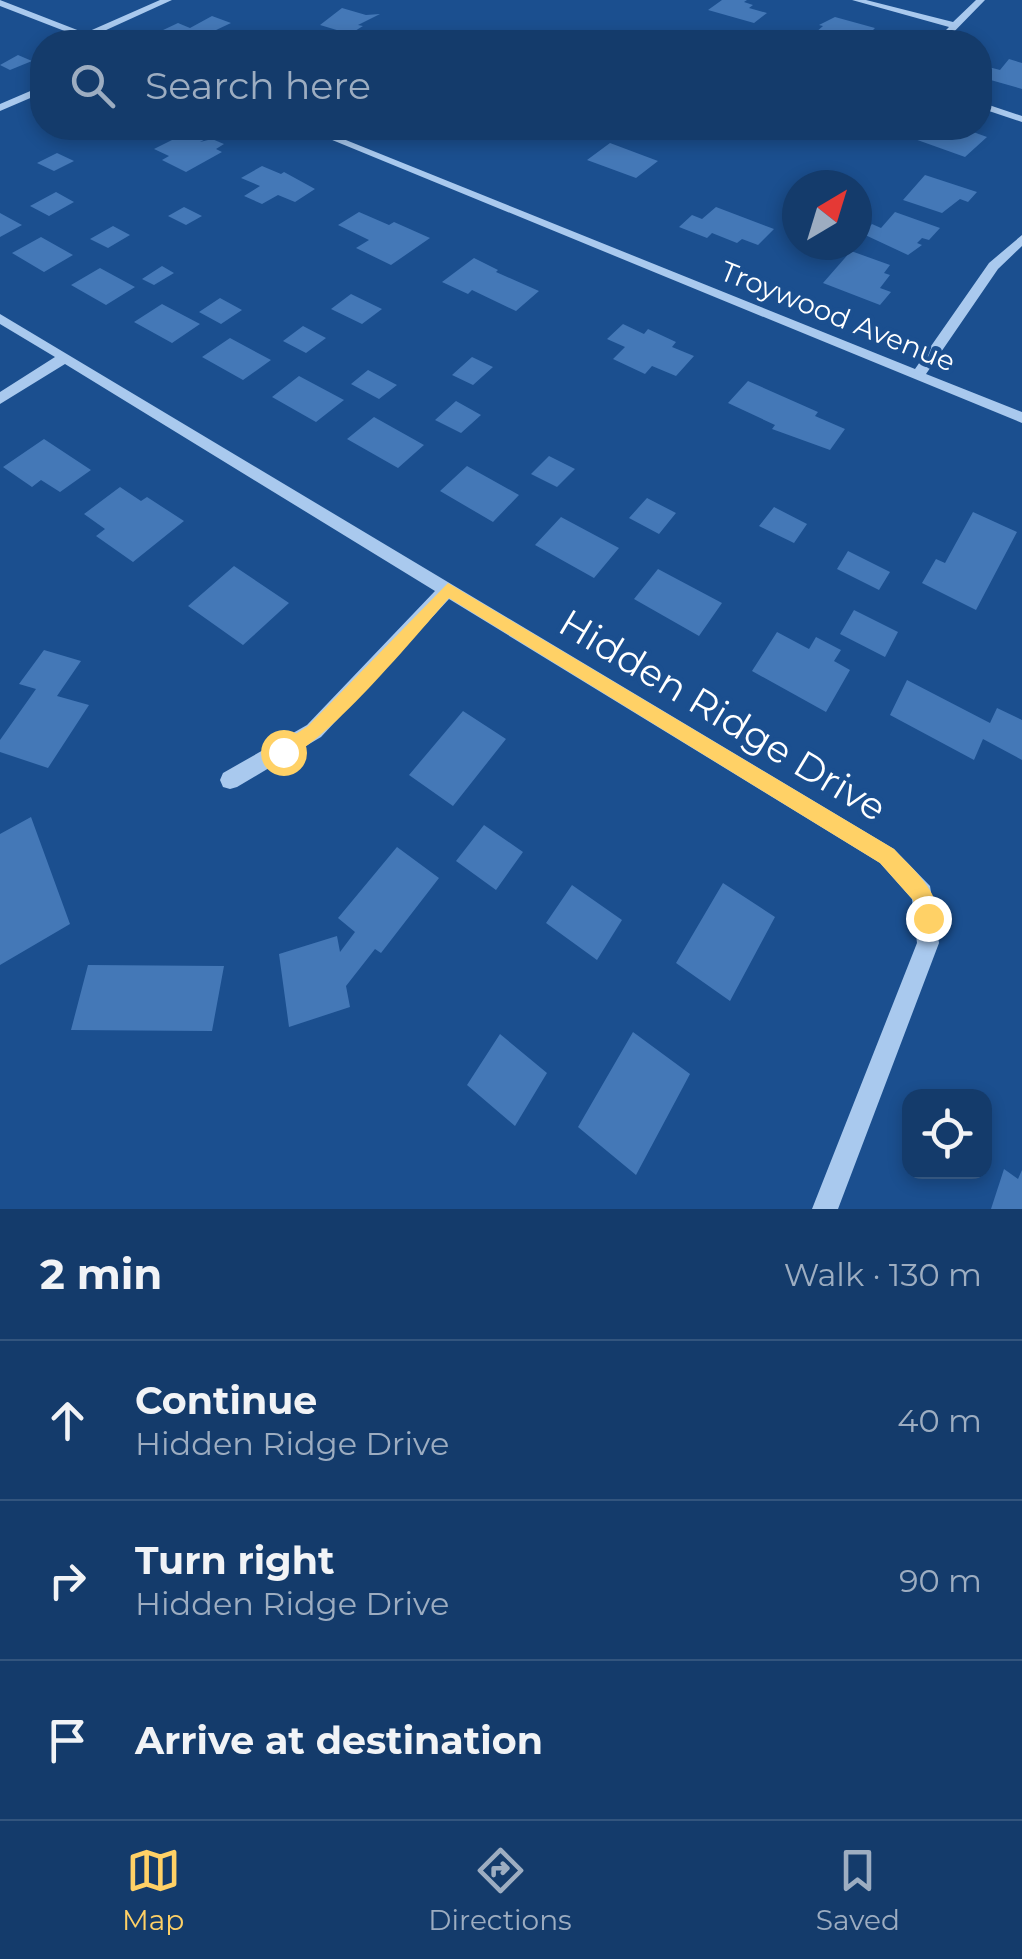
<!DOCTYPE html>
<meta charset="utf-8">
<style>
body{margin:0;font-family:Montserrat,sans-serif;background:#1d4271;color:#f1f3f6}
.controls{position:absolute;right:30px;bottom:30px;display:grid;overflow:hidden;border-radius:20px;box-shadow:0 5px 15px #0003}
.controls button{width:90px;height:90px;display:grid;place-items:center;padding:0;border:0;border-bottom:2px solid #33557e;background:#143b6b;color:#f1f3f6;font:50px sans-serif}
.compass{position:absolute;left:782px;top:170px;width:90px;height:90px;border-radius:50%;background:#143b6b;box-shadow:0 5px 15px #0003;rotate:38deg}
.stop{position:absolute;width:30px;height:30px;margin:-22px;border:8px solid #ffd166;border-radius:50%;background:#fff}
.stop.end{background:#ffd166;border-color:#fff;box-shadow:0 2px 10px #0008}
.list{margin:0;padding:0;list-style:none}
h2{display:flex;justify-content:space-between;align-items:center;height:130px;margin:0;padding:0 40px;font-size:42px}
h2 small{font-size:32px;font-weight:400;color:#9dadc1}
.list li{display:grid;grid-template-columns:65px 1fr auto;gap:30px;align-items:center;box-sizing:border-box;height:160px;padding:0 40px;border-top:2px solid #33557e}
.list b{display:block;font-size:38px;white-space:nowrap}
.list p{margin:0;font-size:32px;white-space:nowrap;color:#9dadc1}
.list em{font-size:32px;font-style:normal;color:#9dadc1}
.icon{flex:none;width:55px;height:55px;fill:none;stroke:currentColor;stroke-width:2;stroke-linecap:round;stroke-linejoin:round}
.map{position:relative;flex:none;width:1022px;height:1209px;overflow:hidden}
.search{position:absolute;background:#143b6b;box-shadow:0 5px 15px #0003;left:30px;right:30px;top:30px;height:110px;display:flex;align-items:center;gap:25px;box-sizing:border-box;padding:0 35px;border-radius:40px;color:#9dadc1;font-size:38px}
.sheet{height:610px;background:#143b6b}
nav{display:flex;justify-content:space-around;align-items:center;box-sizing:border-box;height:140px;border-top:2px solid #33557e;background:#143b6b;font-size:28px;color:#9dadc1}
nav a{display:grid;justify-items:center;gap:5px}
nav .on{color:#ffd166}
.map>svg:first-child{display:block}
</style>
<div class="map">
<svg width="1022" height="1209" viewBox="0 0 1022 1209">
<rect width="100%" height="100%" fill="#1b4f8f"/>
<path fill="#4478b7" d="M722 0H747L744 2 753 5 749 8 767 13 754 23 708 10Z
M342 8 366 15 380 14 358 25 363 26 350 34 320 25Z
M212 16 231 23 197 39 161 31 178 23 190 28Z
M835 17 875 28 869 34 858 31 840 40 815 33 823 26 819 25Z
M18 55 32 61 10 70 0 65Z
M1009 59 1022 63V89L980 77 981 65 1000 70Z
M196 128 217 133 200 142 212 139 224 144 216 149 222 152 186 172 162 160 169 156 154 149Z
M920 128 965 129 987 137 965 157 909 137Z
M610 143 658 161 636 178 587 160Z
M57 153 74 161 54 171 37 163Z
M262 166 281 174 284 172 315 189 295 202 278 195 262 204 244 196 260 186 241 178Z
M925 175 977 192 968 202 960 199 942 213 903 200Z
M56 192 74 202 49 216 30 206Z
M184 207 202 216 186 225 168 216Z
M716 207 774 229 758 245 742 239 737 243 712 233 707 238 679 227 692 215 702 219Z
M359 212 389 225 394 222 430 238 391 265 356 248 369 240 338 225Z
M895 212 940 228 929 240 922 238 917 243 922 245 908 255 863 234 872 224 881 228Z
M0 213 22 225 0 237Z
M113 226 130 235 108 248 90 239Z
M41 237 73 255 44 272 12 253Z
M851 251 890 265 884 273 890 275 880 288 891 292 880 305 823 283Z
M474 258 498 270 496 272 539 291 516 311 472 290 468 294 442 282Z
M162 266 174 273 154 285 142 279Z
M100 268 135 287 106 305 71 285Z
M351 294 382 309 362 324 331 309Z
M220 298 242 310 221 324 199 312Z
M162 304 200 324 172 343 134 322Z
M623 324 644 334 648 329 676 342 672 347 694 356 676 376 652 366 645 374 613 359 625 347 607 339Z
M303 326 326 338 306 353 283 341Z
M230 338 271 360 243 380 202 357Z
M472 357 493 367 473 385 452 375Z
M368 370 397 385 379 399 351 384Z
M299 376 344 400 316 422 272 397Z
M748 381 818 412 815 416 845 429 830 450 772 429 775 425 728 403Z
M456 401 481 415 461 433 435 420Z
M374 417 424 445 398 468 347 439Z
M44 439 91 470 60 492 41 480 32 487 3 467Z
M549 456 575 469 557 487 531 474Z
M467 466 519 495 493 522 440 491Z
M120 487 141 501 147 497 184 521 133 562 96 536 105 529 84 514Z
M647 498 676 513 659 534 629 518Z
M774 507 807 524 794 543 759 526Z
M973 512 1017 532 976 610 922 583 936 559 945 563Z
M561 517 619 548 594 578 535 545Z
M848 551 890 572 879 590 837 569Z
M234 566 289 603 243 645 188 606Z
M658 569 722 603 699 636 634 599Z
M854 610 898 632 885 657 840 634Z
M777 632 809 649 816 637 841 650 834 661 850 670 826 712 752 671Z
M44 650 81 661 57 696 89 705 48 768 0 752V740L36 689 19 684Z
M907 680 990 723 997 708 1022 720V760L983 739 974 760 890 715Z
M463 711 506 739 453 806 409 775Z
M31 817 70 924 0 965V834Z
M484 825 523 852 496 890 456 861Z
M397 847 439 878 381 953 375 949 346 986 350 1007 289 1027 279 954 337 936 340 952 355 932 338 918Z
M723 883 775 917 730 1001 676 963Z
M572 885 622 920 597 960 546 923Z
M88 965 224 966 212 1031 71 1030Z
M633 1032 690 1074 636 1175 578 1127Z
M500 1034 547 1073 515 1126 467 1085Z
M1004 1169 1018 1179 1022 1170V1209H991Z"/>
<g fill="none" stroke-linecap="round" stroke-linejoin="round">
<path fill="#a9c9ee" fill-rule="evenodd" d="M0 0 85 33 160 0H172L93 36 104 42H93L0 6Z
M852 0H866L953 22 976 0H985L944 42H934L949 27Z
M42 86V93L0 111V104Z
M980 102 1022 116V122L980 108Z
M303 128H316L915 369 989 263 1022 235V246L998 269 926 374 1022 412V423Z
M0 314 894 849 930 886 939 943 838 1209H812L917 943 912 899 880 863 449 599 321 737 237 787 230 789 223 787 220 780 223 773 307 725 435 591 65 364 0 404V392L55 357 0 324Z"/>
</g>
<path fill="#ffd166" d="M448 583 894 849C912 869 946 895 935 925H920L913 900 880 863 449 598C424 626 308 767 277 758V746L308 726Z"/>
<g text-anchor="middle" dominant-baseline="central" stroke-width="9" stroke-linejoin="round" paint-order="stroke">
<g font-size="28" fill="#fff" stroke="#1b4f8f">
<text transform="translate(838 316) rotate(22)">Troywood Avenue</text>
</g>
<g font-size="38" fill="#fff" stroke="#1b4f8f">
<text transform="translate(723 715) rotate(31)">Hidden Ridge Drive</text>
</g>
</g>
</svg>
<div class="controls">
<button><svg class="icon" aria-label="locate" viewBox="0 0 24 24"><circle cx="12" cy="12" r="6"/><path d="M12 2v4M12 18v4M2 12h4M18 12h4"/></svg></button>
</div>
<svg class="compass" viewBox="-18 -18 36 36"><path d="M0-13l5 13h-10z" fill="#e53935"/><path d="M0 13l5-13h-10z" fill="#9dadc1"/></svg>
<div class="stop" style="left:283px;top:752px"></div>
<div class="stop end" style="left:928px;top:918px"></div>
<div class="search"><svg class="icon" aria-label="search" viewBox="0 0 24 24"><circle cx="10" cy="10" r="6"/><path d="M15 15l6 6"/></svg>Search here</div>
</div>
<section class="sheet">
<h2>2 min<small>Walk · 130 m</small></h2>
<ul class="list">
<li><svg class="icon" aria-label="ahead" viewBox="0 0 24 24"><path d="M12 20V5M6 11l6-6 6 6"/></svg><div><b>Continue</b><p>Hidden Ridge Drive</p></div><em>40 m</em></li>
<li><svg class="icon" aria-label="right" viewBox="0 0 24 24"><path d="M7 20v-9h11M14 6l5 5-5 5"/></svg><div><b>Turn right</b><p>Hidden Ridge Drive</p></div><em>90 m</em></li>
<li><svg class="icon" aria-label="arrive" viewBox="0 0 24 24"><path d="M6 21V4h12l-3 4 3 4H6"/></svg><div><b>Arrive at destination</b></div></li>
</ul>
</section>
<nav>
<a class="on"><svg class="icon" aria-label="map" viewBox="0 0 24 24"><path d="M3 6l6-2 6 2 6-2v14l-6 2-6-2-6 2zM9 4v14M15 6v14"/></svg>Map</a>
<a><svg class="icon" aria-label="directions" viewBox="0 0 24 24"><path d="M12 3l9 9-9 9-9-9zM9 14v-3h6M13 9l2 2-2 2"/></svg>Directions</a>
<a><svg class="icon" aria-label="saved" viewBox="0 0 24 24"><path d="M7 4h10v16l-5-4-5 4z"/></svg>Saved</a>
</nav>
